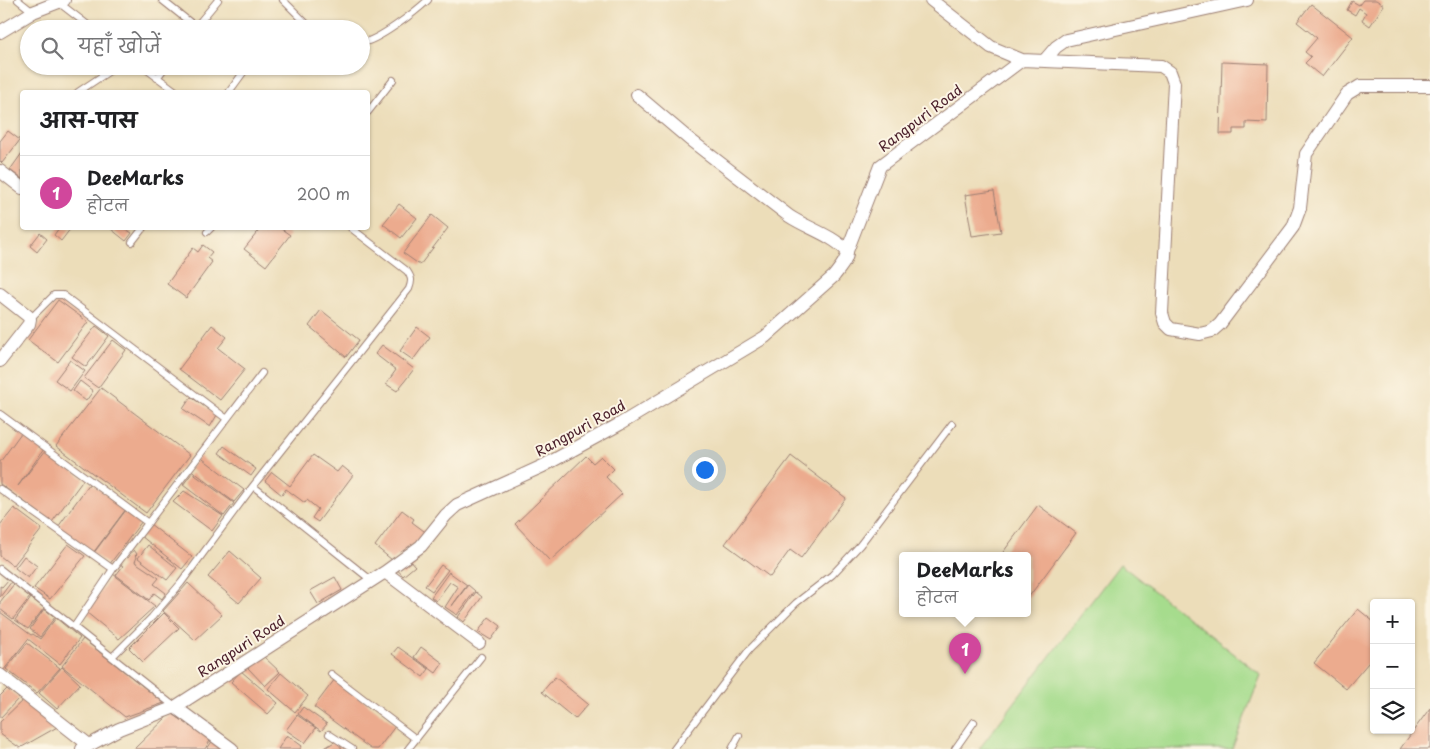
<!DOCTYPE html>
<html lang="hi">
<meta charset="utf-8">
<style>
body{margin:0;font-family:"Playpen Sans","Playpen Sans Deva",sans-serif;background:#f2f2f2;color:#202124}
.controls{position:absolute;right:15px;bottom:15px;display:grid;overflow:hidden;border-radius:5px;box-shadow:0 1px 4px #0004}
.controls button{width:45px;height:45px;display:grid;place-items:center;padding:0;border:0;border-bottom:1px solid #e0e0e0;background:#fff;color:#202124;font:25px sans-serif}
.you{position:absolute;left:704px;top:469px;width:18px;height:18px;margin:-12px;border:4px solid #fff;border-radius:50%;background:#1a73e8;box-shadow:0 0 0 8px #1a73e833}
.badge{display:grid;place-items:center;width:32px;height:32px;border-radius:50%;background:#2563eb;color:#fff;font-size:16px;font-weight:700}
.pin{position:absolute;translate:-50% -41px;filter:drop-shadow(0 1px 2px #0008)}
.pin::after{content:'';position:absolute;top:26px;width:18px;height:15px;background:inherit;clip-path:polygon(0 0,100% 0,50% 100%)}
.popup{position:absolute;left:899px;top:552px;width:132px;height:65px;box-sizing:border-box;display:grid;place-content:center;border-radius:5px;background:#fff;filter:drop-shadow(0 1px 4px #0005);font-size:16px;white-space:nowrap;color:#757577}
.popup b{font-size:19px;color:#202124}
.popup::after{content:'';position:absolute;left:50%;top:100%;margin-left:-10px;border:10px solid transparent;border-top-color:#fff}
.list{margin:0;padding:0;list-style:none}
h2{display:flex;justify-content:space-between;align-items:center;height:65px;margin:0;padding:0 20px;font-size:21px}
h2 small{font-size:16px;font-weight:400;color:#757577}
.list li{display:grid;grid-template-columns:32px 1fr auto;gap:15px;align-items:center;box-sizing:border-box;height:75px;padding:0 20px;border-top:1px solid #e0e0e0}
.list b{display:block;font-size:19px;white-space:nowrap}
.list p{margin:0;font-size:16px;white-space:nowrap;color:#757577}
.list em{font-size:16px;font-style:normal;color:#757577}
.icon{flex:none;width:28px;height:28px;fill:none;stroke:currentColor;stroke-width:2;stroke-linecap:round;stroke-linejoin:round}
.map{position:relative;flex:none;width:1430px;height:749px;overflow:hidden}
.search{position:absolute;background:#fff;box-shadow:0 1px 4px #0004;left:20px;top:20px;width:350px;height:55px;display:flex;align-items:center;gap:12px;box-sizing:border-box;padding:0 18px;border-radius:28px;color:#757577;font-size:19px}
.panel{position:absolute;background:#fff;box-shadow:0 1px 4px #0004;left:20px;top:90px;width:350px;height:140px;border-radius:5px}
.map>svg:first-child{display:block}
</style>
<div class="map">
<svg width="1430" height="749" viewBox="0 0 1430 749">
<rect width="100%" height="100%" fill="#fcf5e5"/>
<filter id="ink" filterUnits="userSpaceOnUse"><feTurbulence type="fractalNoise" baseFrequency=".02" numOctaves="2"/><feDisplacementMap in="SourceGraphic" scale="10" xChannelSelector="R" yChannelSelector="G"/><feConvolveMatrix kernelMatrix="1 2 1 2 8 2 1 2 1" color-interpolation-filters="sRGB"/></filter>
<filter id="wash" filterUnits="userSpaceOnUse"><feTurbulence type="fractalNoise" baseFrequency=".0096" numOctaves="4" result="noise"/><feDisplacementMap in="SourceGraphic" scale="20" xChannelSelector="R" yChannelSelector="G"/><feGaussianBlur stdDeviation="1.12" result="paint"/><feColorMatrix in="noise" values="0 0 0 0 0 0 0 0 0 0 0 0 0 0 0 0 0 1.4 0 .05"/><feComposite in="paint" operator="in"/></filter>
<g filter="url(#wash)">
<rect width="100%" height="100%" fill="#ecddb9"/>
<path fill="#a6dc8d" stroke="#787e5c" d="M1120 564 1261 675 1232 749H979Z"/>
<g id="blocks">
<path fill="#ecab8e" d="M1363 0H1376L1384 5 1370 26 1362 20 1366 13 1359 8 1355 15 1347 10 1352 1 1359 5Z
M1311 4 1353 37 1322 77 1305 63 1311 57 1305 52 1317 38 1297 22Z
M1222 62 1268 64 1267 123 1246 122V129H1233V134H1220Z
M8 131 20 140 2 163 0 161V141Z
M22 153V179L10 170Z
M994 191 1001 232 972 236 965 195Z
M399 204 417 218 401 238 383 224Z
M432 215 448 228 420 265 403 253Z
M59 228H71L61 241 54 235Z
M112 228H124L132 233 126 241 111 229Z
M261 228H280L290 235 266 266 244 249Z
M40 233 47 239 37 252 30 246Z
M203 245 212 252 207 258 212 262 186 298 167 284 193 248 198 252Z
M58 300 88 322 58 362 28 340Z
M321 310 359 340 346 357 309 326Z
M212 325 227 337 218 348 245 369 220 400 179 369Z
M96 326 109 336 86 367 72 357Z
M417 327 430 337 413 360 400 351Z
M113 340 126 350 98 388 84 378Z
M382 345 414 369 397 391 386 384 396 370 375 354Z
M70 360 85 371 70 391 55 380Z
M80 381 93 391 86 401 73 391Z
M101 388 190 455 146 513 56 446Z
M191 397 217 415 210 427 183 409Z
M21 433 44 449 18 486 46 450 84 479 52 522 0 484V462Z
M224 446 256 469 251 476 219 453Z
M313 455 337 472 342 466 353 475 318 522 312 518 318 509 307 500 305 503 286 489 282 495 265 481 272 472 290 486Z
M199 456 244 490 234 502 190 469Z
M586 456 593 463 601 456 614 469 606 477 622 494 550 561 515 524Z
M791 456 846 498 801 558 790 550 770 577 725 544Z
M192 473 234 503 224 516 183 485Z
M90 483 126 509 93 553 58 527Z
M184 491 223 516 212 531 173 502Z
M1038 505 1076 533 1028 598V555H1001Z
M14 508 42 529 13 566 0 556V525Z
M126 510 142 521 109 565 93 554Z
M402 510 414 519 412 522 428 534 392 560 375 546Z
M150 524 192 557 182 569 141 536Z
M68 544 85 556 50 599 34 588Z
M148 545 177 568 167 580 138 558Z
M134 550 137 554 135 556 137 557 135 562 159 578 154 584 166 593 162 599 154 593 149 600 116 575 123 566 120 564 126 557 128 558Z
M230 551 261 578 239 603 208 577Z
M24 556 37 566 28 578 15 568Z
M407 557 415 566 403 576 395 567Z
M441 565 448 570 432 591 425 586Z
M449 572 467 585 451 607 468 585 475 591 457 615 445 607 458 587 450 582 436 601 431 597Z
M113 574 155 606 119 639 86 612Z
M335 577 342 590 318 604 310 591Z
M9 579 12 581 0 597V586L2 587Z
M188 583 222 615 195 640 163 611Z
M14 584 30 597 13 619 0 609V602Z
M476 592 482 597 464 622 458 617Z
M31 598 44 608 28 629 15 620Z
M44 609 55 617 40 637 30 629Z
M1358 609 1374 622V656L1346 689 1314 663Z
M0 612 31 635 33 634 40 639 56 618 80 638 60 664 28 639 3 671 0 669Z
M164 613 179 628 143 662 129 648Z
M489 617 501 626 491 640 478 632Z
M83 639 164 703 125 717 62 666Z
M27 643 60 668 37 693 6 669Z
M398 647 429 669 423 677 392 654Z
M421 647 443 663 436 673 414 657Z
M263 656 280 672 265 686 248 668Z
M62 667 80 684 57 709 39 693Z
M241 671 278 703 268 714 231 682Z
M281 673 308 696 295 712 268 689Z
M555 677 588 704 575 719 542 692Z
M335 679 396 725 378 749H371L314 707Z
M7 689 19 698 0 718V696Z
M25 698 59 726 20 748 0 734V722Z
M303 707 327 724 321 731 298 714Z
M1430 708V749H1400Z
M171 713 211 739 205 749H134Z
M297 715 316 728 305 743 286 730Z
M287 735 302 746 300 749H278Z
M213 740 225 749H207Z
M336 741 342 749H323Z"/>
</g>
</g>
<g filter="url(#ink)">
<use href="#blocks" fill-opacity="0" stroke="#9b7e72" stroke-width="1"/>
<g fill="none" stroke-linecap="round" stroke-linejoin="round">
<g stroke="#9b7e72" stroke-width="8">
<path id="service" d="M18 0 33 12
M162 0 196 27
M283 0 312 29
M58 2 93 29
M194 29 218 0
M361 43C378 41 415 12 428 0
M142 66 177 92
M157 78 166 66
M78 92 117 66
M229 92 248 66
M368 112 393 80
M207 232 211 228
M132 242 143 228
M30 319 54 295H63L227 419
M0 414 148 523
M253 486 371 580
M0 489 113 569
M0 569 74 627
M112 657 152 617 181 583 253 486 409 289C412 281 412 278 407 271L351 228
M331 674 416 739
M175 707 74 627 113 569 262 373
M329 734 352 749
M408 749 481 657
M674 749 749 650 796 603 832 575 860 545 952 424
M732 749 739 736
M955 749 974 722"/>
</g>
<g stroke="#9b7e72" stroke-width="14">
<path id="minor" d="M931 0 991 47 1022 60 1161 66 1170 72 1174 83 1162 313 1165 323 1171 329 1200 334 1212 331 1220 324 1293 227 1300 208 1306 154 1347 94 1360 86H1430
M0 32 33 12 64 0
M1044 61 1056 47 1066 40 1247 0
M637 95 689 139 789 216C807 228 832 235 847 251
M0 171 22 188
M0 294 28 316 30 319 29 324 0 361
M385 572 479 643
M0 675 89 745
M175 707 232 749
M82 749 119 729 175 707 385 572 421 546 446 515 457 505 543 466 620 424 765 337 834 276C839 269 848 260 847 251L880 166 1022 60"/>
</g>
<use href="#service" stroke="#fff" stroke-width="6"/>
<use href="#minor" stroke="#fff" stroke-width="12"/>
</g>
</g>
<g text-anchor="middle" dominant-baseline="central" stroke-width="4" stroke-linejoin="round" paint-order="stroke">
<g font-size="14" fill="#4a1f2b" stroke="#fcf5e5">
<text transform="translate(920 118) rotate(-37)">Rangpuri Road</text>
<text transform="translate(580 428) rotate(-29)">Rangpuri Road</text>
<text transform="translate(241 646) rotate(-33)">Rangpuri Road</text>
</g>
</g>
</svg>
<div class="controls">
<button>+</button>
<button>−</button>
<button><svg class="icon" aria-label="layers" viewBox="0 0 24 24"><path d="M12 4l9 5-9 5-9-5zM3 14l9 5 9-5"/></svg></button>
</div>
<div class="you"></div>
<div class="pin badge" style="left:965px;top:674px;background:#d1479c">1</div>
<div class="popup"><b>DeeMarks</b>होटल</div>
<div class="search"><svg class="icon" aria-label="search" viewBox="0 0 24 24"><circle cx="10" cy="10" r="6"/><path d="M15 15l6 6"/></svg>यहाँ खोजें</div>
<section class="panel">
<h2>आस-पास<small></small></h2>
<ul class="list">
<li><span class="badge" style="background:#d1479c">1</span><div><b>DeeMarks</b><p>होटल</p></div><em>200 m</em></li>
</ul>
</section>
</div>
